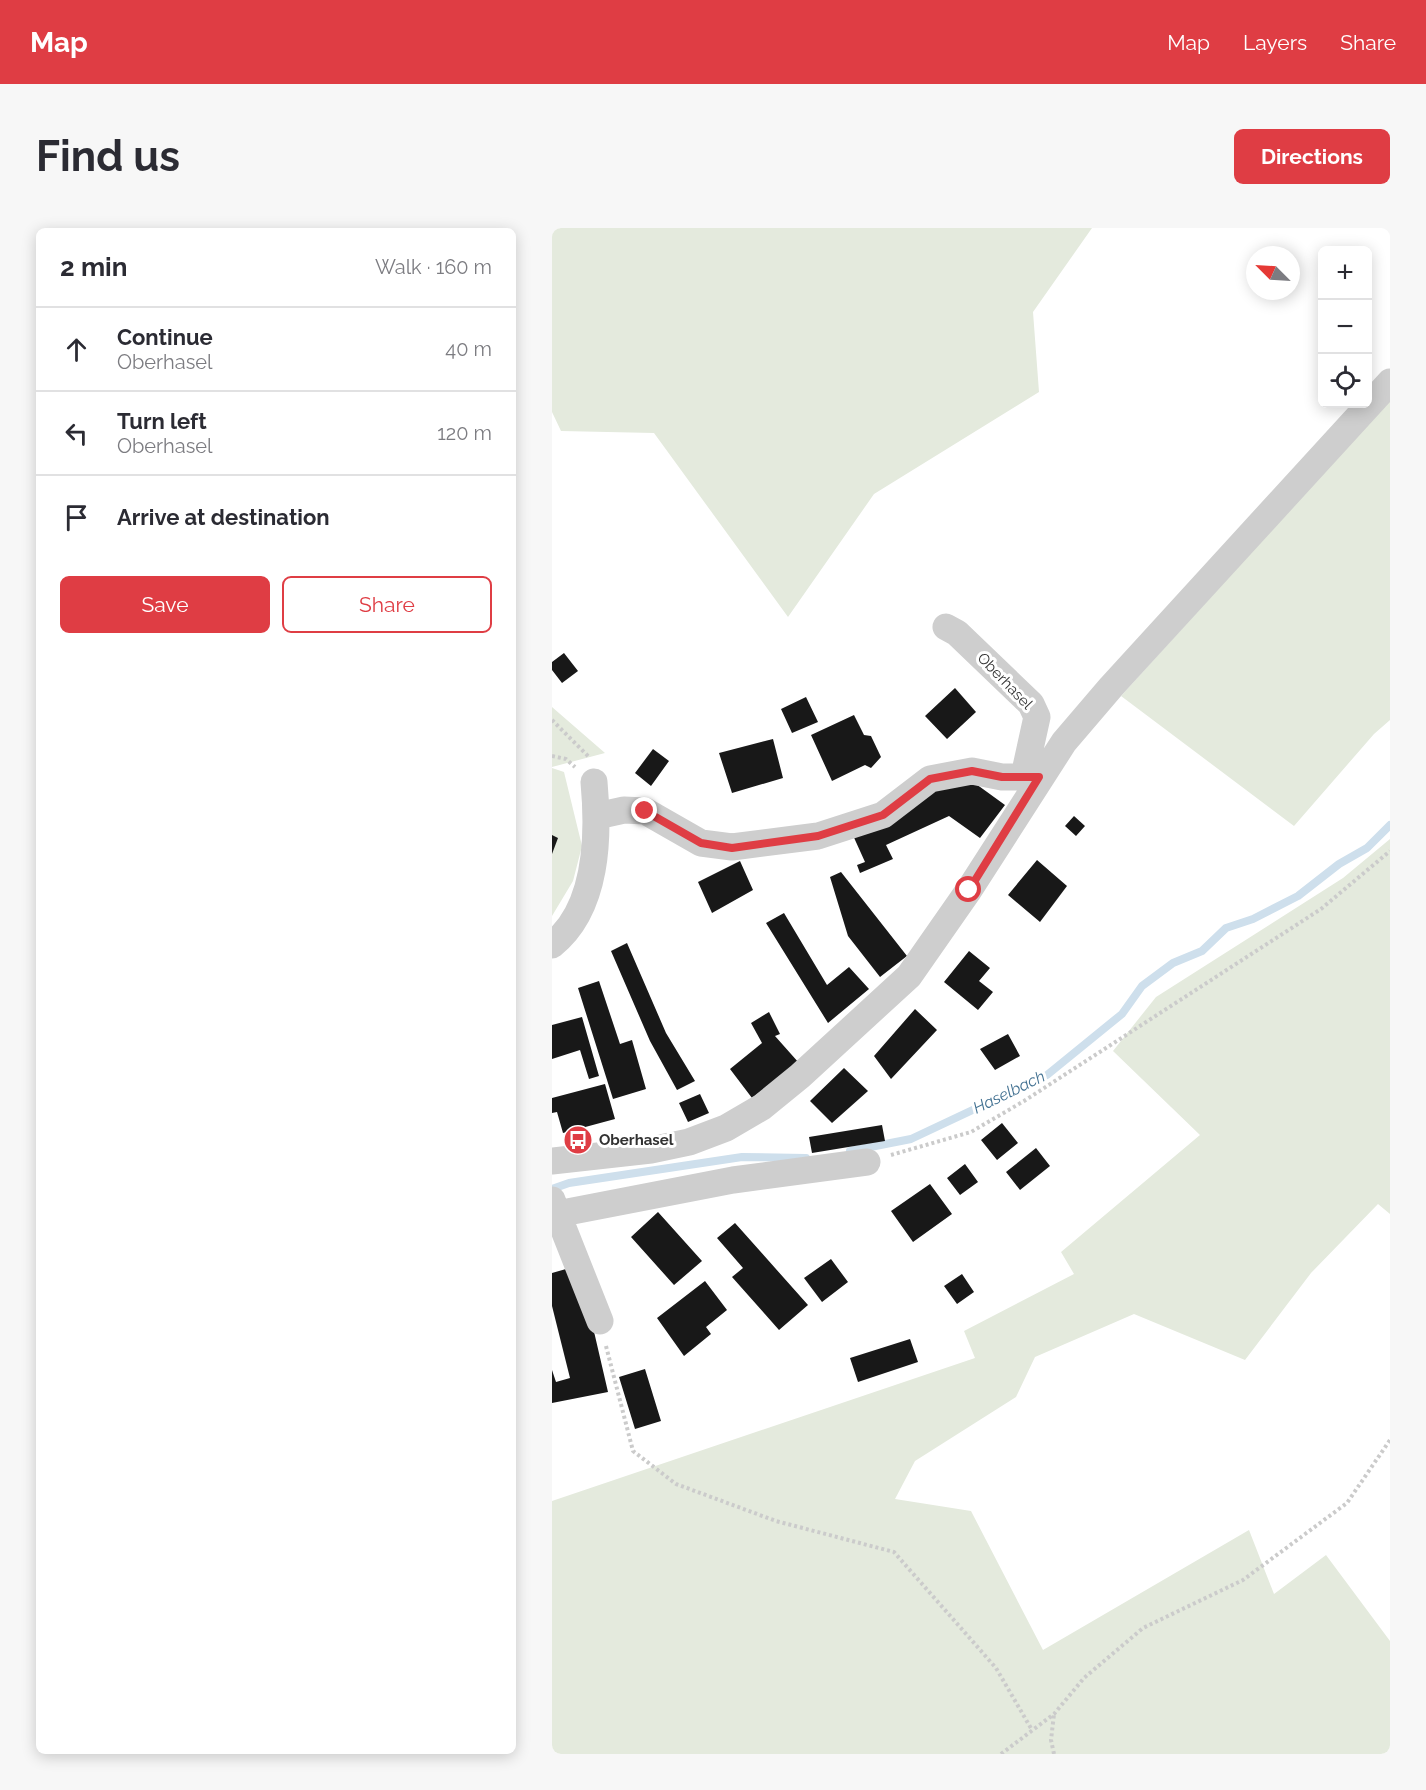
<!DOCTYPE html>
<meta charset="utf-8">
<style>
body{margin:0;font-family:Raleway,sans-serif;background:#f7f7f7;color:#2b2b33}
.controls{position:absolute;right:18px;top:18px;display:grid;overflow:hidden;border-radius:9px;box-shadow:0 3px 15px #0003}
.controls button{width:54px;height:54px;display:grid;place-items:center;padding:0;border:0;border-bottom:2px solid #e1e1e2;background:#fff;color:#2b2b33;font:30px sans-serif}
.compass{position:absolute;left:694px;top:18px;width:54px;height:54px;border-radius:50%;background:#fff;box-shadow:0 3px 15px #0003;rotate:294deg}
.stop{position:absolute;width:18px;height:18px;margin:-14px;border:4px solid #df3d44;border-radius:50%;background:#fff}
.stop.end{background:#df3d44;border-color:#fff;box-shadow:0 2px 6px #0008}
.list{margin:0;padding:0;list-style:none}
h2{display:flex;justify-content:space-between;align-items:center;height:78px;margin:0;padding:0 24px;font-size:26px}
h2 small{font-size:20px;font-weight:400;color:#7c7c81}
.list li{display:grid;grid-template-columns:39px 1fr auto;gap:18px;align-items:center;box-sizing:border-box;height:84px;padding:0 24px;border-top:2px solid #e1e1e2}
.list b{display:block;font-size:22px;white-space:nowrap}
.list p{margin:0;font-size:20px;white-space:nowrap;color:#7c7c81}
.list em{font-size:20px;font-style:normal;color:#7c7c81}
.actions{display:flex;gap:12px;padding:18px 24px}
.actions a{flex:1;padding:14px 0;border:2px solid #df3d44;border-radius:9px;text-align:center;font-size:21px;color:#df3d44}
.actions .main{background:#df3d44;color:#fff}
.icon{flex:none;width:33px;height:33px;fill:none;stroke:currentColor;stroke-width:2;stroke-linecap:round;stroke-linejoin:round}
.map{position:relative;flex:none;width:838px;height:1526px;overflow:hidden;border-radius:9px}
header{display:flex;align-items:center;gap:36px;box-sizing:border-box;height:84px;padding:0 30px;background:#df3d44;color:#fff}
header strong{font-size:28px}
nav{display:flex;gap:33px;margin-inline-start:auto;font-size:21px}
.intro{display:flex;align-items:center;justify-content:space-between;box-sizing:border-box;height:144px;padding:0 36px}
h1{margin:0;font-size:42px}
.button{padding:15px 27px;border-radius:9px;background:#df3d44;color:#fff;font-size:21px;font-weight:700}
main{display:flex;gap:36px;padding:0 36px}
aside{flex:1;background:#fff;border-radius:9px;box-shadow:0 3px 15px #0003}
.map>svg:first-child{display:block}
</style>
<header>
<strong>Map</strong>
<nav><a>Map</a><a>Layers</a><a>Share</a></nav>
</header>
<div class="intro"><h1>Find us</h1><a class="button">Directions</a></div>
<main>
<aside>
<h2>2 min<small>Walk · 160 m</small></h2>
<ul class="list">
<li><svg class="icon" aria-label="ahead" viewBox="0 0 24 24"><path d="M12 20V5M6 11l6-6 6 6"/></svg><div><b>Continue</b><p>Oberhasel</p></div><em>40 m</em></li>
<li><svg class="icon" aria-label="left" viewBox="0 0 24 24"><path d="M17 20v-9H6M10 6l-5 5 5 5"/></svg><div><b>Turn left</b><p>Oberhasel</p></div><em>120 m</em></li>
<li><svg class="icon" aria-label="arrive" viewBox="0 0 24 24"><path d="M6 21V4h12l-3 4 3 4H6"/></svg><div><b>Arrive at destination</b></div></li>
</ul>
<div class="actions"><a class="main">Save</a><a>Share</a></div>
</aside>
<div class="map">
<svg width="838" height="1526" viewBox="0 0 838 1526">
<rect width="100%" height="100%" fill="#fff"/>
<path fill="#e4eadd" d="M0 0H540L481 84 487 164 322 266 236 389 102 205 9 203 0 184Z
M838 171V492L822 506 742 598 569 468Z
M0 479 53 525 0 539Z
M0 540 12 544 30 618 21 653 0 688Z
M838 611V986L826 976 759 1045 693 1132 582 1086 483 1129 464 1169 363 1233 343 1271 419 1283 491 1422 697 1302 722 1366 774 1327 838 1413V1526H0V1273L423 1130 412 1103 522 1046 509 1024 648 907 561 823 604 769 791 650Z"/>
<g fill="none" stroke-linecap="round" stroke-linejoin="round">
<path stroke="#cedfec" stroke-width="8" d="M298 923 359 911 495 847 570 786 590 758 621 735 650 723 674 700 701 691 746 668 787 636 815 620 838 597
M0 961 17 955 190 929 254 930"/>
</g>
<path fill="#181818" d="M12 425 26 443 10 455 0 442V434Z
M403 460 424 484 395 511 373 488Z
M254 469 266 494 240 505 229 481Z
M302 487 312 507 319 508 329 529 319 540 313 537 280 553 259 507Z
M221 511 231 550 180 565 167 525Z
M101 521 117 533 99 558 83 545Z
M413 548 453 577 428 610 397 588 334 617 341 631 308 645 305 637 313 634 299 603Z
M522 588 533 598 524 608 513 598Z
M0 607 6 610 0 626Z
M485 632 515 658 488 694 456 667Z
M188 633 201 662 160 685 146 654Z
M289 644 355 728 328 749 296 708 278 649Z
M232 685 275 757 297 739 317 761 276 795 214 695Z
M75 715 114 805 143 853 125 862 98 813 59 723Z
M417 723 438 740 427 753 441 764 426 782 392 754Z
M47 753 68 816 80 812 94 861 61 871 26 760Z
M363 781 385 802 339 851 322 828Z
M217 784 228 806 223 808 247 835 200 870 178 841 210 815 199 795Z
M30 789 47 848 37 851 28 822 0 831V797Z
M456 806 468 828 443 842 428 821Z
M292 840 316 863 280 895 258 873Z
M53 856 63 891 11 905 5 884 0 885V870Z
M148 866 157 885 136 894 127 875Z
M450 895 466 915 445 932 429 912Z
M330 897 333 913 260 925 257 909Z
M484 920 498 938 468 962 454 944Z
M413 936 426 954 408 967 395 950Z
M378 956 400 986 361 1014 339 983Z
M106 984 150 1033 122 1057 79 1009Z
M183 995 256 1077 227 1102 180 1049 191 1040 165 1010Z
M279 1031 296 1054 270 1074 252 1050Z
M21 1039 37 1082 56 1164 0 1175V1142L4 1154 18 1150 0 1078V1045Z
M410 1046 422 1064 405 1076 392 1058Z
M153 1053 175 1082 154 1099 159 1106 132 1128 105 1090Z
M358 1111 366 1134 306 1154 298 1130Z
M93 1141 109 1193 83 1201 67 1149Z"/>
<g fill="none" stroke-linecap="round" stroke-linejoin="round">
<path stroke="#cbcbcb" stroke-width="4" stroke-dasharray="3 3" stroke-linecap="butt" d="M0 492 38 530
M0 528 14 531 23 539
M339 927 419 904 472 873 769 681 838 623
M54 1118 81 1223 124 1256 224 1293 342 1324 444 1440 480 1502
M449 1526 502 1486 532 1450 591 1400 691 1352 795 1275 838 1212
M502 1526 499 1512 502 1486"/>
<path stroke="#cecece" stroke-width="27" d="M394 399 405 405 479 476 485 489 474 539 487 549
M45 588 72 582 93 583 149 615 180 619 266 608 331 587 378 551 420 543 450 549H487
M0 717C46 680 47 608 42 554
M0 933 99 922 137 914 174 900 210 879 248 848 357 748 417 662 512 514 559 459 838 154
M0 972 48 1093
M0 987 181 952 315 934"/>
</g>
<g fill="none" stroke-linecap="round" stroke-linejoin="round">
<path stroke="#df3d44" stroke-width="8" d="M93 583 149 615 180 620 266 608 331 587 378 551 420 543 450 549H487L417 662"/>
</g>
<defs>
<g id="bus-disc" transform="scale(1.5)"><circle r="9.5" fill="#df3d44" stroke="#fff"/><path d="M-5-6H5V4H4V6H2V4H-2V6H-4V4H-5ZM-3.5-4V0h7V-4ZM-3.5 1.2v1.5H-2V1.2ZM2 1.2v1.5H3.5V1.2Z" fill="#fff"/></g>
</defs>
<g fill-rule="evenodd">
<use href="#bus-disc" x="26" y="912"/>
</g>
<g text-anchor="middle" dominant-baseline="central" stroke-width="6" stroke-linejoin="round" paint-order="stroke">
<g font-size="15" fill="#313131" stroke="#fff">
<text transform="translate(453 453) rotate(46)">Oberhasel</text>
</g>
<g font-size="15" font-weight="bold" fill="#313131" stroke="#fff" text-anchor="start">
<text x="47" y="912">Oberhasel</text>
</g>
<g font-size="16" font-style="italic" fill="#417091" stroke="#fff">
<text transform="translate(457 864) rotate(-26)">Haselbach</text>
</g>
</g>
</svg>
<div class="controls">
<button>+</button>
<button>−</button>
<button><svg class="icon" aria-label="locate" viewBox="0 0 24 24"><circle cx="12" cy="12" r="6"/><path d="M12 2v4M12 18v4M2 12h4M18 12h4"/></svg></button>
</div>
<svg class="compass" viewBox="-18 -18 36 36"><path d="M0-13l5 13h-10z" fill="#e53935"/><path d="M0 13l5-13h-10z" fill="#7c7c81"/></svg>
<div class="stop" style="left:417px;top:662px"></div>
<div class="stop end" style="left:93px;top:583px"></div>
</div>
</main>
